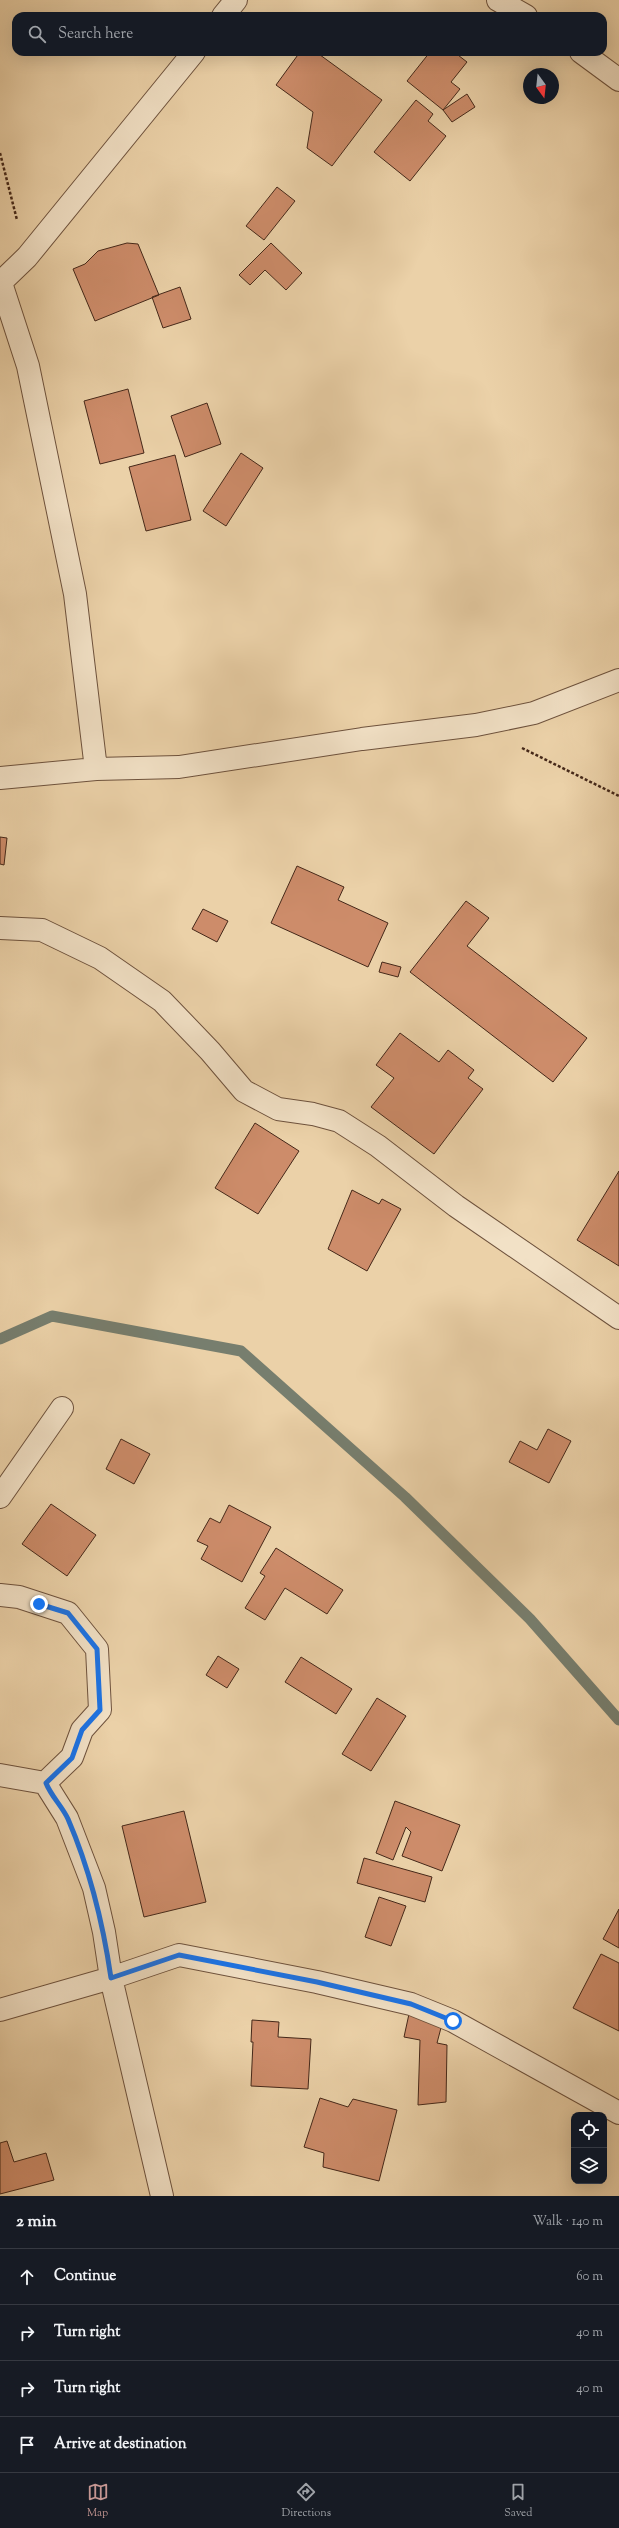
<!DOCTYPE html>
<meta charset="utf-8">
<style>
body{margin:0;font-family:"Sorts Mill Goudy",serif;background:#20242c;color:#f1f3f6}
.controls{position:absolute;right:12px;bottom:12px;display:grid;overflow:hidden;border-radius:8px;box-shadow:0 4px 16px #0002}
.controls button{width:36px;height:36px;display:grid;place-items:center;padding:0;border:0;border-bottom:1px solid #363941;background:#171b24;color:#f1f3f6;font:20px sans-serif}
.compass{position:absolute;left:523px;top:68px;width:36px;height:36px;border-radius:50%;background:#171b24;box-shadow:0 4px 16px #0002;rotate:165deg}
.stop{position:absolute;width:12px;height:12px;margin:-9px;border:3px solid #1a73e8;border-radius:50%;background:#fff}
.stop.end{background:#1a73e8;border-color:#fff;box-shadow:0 1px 4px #0008}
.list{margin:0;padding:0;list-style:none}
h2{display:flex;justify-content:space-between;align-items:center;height:52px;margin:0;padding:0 16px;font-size:17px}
h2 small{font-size:13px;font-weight:400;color:#9ea1a6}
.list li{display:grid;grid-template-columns:26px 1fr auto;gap:12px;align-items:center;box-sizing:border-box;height:56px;padding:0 16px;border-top:1px solid #363941}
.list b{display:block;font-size:15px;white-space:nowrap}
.list em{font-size:13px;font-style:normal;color:#9ea1a6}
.icon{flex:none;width:22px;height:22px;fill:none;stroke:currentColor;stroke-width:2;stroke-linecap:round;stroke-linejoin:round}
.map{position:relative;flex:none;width:619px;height:2196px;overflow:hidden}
.search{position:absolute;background:#171b24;box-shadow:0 4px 16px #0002;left:12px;right:12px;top:12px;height:44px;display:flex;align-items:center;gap:10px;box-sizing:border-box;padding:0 14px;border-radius:12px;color:#9ea1a6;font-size:15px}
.sheet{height:276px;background:#171b24}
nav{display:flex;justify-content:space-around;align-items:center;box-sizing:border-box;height:56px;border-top:1px solid #363941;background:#171b24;font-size:11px;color:#9ea1a6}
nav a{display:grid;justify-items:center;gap:2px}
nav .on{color:#c59692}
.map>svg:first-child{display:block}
</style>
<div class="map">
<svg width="619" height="2196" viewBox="0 0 619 2196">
<rect width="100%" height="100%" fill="#ebd1a8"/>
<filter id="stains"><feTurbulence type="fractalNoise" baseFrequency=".005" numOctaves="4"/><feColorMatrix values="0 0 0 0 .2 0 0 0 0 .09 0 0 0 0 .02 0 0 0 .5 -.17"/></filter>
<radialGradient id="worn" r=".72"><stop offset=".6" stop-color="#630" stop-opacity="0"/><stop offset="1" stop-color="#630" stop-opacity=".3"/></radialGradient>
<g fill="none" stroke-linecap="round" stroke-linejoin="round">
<path stroke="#777e6e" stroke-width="11" d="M0 1339 52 1316 241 1351 405 1497 530 1619 619 1720"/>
</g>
<path fill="#cd8c6a" stroke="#452819" d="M300 52H316L382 100 332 166 307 148 313 112 276 85Z
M430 52H454L467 62 451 82 460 89 443 110 407 81Z
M467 94 475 107 452 122 443 110Z
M416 100 433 114 428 121 446 136 410 181 374 152Z
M277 187 295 201 264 240 246 226Z
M127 243 138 244 159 295 95 321 73 269 85 264 98 251Z
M271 243 302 273 286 290 265 270 250 285 239 275Z
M180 287 191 319 163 328 152 297Z
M128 389 144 453 100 464 84 401Z
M207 403 221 444 185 457 171 416Z
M241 453 263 468 226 526 203 511Z
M175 455 191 520 146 531 129 467Z
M0 837 7 838 4 865 0 864Z
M297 866 344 887 338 900 388 923 368 967 271 923Z
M466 901 489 918 467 946 587 1038 553 1082 410 972Z
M203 909 228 921 217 942 192 929Z
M382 962 401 967 398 977 379 972Z
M400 1033 439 1062 448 1050 474 1070 468 1078 483 1089 434 1154 371 1107 394 1078 376 1065Z
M255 1123 299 1151 258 1214 215 1188Z
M619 1171V1266L577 1240Z
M352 1190 379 1204 382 1199 401 1209 367 1271 328 1249Z
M548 1429 571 1441 549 1483 509 1462 520 1441 537 1450Z
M121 1439 150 1454 134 1484 106 1469Z
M51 1504 96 1535 67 1576 22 1544Z
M229 1505 271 1527 242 1582 201 1559 208 1546 197 1541 210 1518 220 1523Z
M276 1548 343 1590 327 1614 285 1588 265 1620 245 1608 265 1576 260 1573Z
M218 1656 239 1669 227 1688 206 1675Z
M301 1657 352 1689 336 1714 285 1682Z
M377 1698 406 1716 371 1771 342 1754Z
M395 1801 460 1825 442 1871 402 1856 411 1832 406 1827 393 1860 376 1853Z
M184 1811 206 1902 144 1917 122 1826Z
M364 1858 432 1877 425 1902 357 1883Z
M379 1897 406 1906 391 1946 365 1937Z
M619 1909V1948L603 1939Z
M601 1954 619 1963V2031L573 2008Z
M409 2014 442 2024 437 2043 447 2045 446 2102 418 2105 420 2040 404 2037Z
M252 2020 279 2022 278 2037 311 2039 308 2089 251 2086 253 2042H251Z
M320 2098 348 2107 353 2099 397 2110 379 2181 323 2167 324 2153 304 2147Z
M7 2141 14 2162 46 2153 54 2180 0 2194V2143Z"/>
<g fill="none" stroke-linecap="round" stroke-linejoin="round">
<g stroke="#6e523d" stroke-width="24">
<path id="minor" d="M498 0 526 16
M223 16 236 0
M581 52 619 80
M0 283 27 257 194 52
M1 283 28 366 75 594 96 769
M0 778 96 769 179 767 362 739 476 725 534 713 619 680
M0 928 42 930 100 958 162 1001 210 1051 244 1091 278 1109 313 1114 339 1121 378 1146 456 1206 619 1318
M0 1497 62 1408
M0 1595 19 1597 68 1613 97 1649 100 1710 82 1730 72 1757 45 1783
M0 1775 45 1783 67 1818 94 1888 104 1932 111 1978 162 2196
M0 2010 111 1978 179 1955 317 1982 411 2004 453 2021 619 2113"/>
</g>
<path stroke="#452819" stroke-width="2.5" stroke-dasharray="3 2" stroke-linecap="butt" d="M0 153 17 220
M522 748 619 796"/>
<use href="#minor" stroke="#f2e1c6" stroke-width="22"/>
</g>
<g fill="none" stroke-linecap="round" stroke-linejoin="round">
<path stroke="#1a73e8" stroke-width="5" d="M39 1604 68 1613 97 1649 100 1710 82 1730 72 1758 46 1783C51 1796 62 1806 68 1819 90 1870 103 1923 111 1978L179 1955 317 1982 411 2004 453 2021"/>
</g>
<rect width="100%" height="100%" filter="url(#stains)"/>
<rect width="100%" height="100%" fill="url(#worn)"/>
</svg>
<div class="controls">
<button><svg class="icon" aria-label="locate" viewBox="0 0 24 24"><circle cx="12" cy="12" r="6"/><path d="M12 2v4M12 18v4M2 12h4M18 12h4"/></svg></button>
<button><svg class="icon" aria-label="layers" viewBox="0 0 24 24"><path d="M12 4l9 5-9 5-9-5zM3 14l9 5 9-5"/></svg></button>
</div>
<svg class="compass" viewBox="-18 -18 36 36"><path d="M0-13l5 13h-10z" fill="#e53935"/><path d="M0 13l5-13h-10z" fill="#9ea1a6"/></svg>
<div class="stop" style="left:453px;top:2021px"></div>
<div class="stop end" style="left:39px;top:1604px"></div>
<div class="search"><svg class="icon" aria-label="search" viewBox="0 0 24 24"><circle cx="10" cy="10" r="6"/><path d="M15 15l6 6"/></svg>Search here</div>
</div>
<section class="sheet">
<h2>2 min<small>Walk · 140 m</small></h2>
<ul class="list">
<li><svg class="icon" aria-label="ahead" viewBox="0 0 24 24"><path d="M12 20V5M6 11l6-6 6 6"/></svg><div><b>Continue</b></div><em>60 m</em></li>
<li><svg class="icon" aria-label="right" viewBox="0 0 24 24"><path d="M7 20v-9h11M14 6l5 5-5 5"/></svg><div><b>Turn right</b></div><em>40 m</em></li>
<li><svg class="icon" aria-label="right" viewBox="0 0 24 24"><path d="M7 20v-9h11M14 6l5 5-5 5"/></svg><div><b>Turn right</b></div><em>40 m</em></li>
<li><svg class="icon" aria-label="arrive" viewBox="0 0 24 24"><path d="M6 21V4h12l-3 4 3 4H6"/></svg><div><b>Arrive at destination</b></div></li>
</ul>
</section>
<nav>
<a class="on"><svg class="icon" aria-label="map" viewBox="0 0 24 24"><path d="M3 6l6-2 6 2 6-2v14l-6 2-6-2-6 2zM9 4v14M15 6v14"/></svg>Map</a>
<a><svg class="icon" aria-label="directions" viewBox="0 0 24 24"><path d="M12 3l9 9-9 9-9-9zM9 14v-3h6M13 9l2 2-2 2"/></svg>Directions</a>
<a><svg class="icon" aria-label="saved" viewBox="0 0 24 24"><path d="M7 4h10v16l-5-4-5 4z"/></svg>Saved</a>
</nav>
